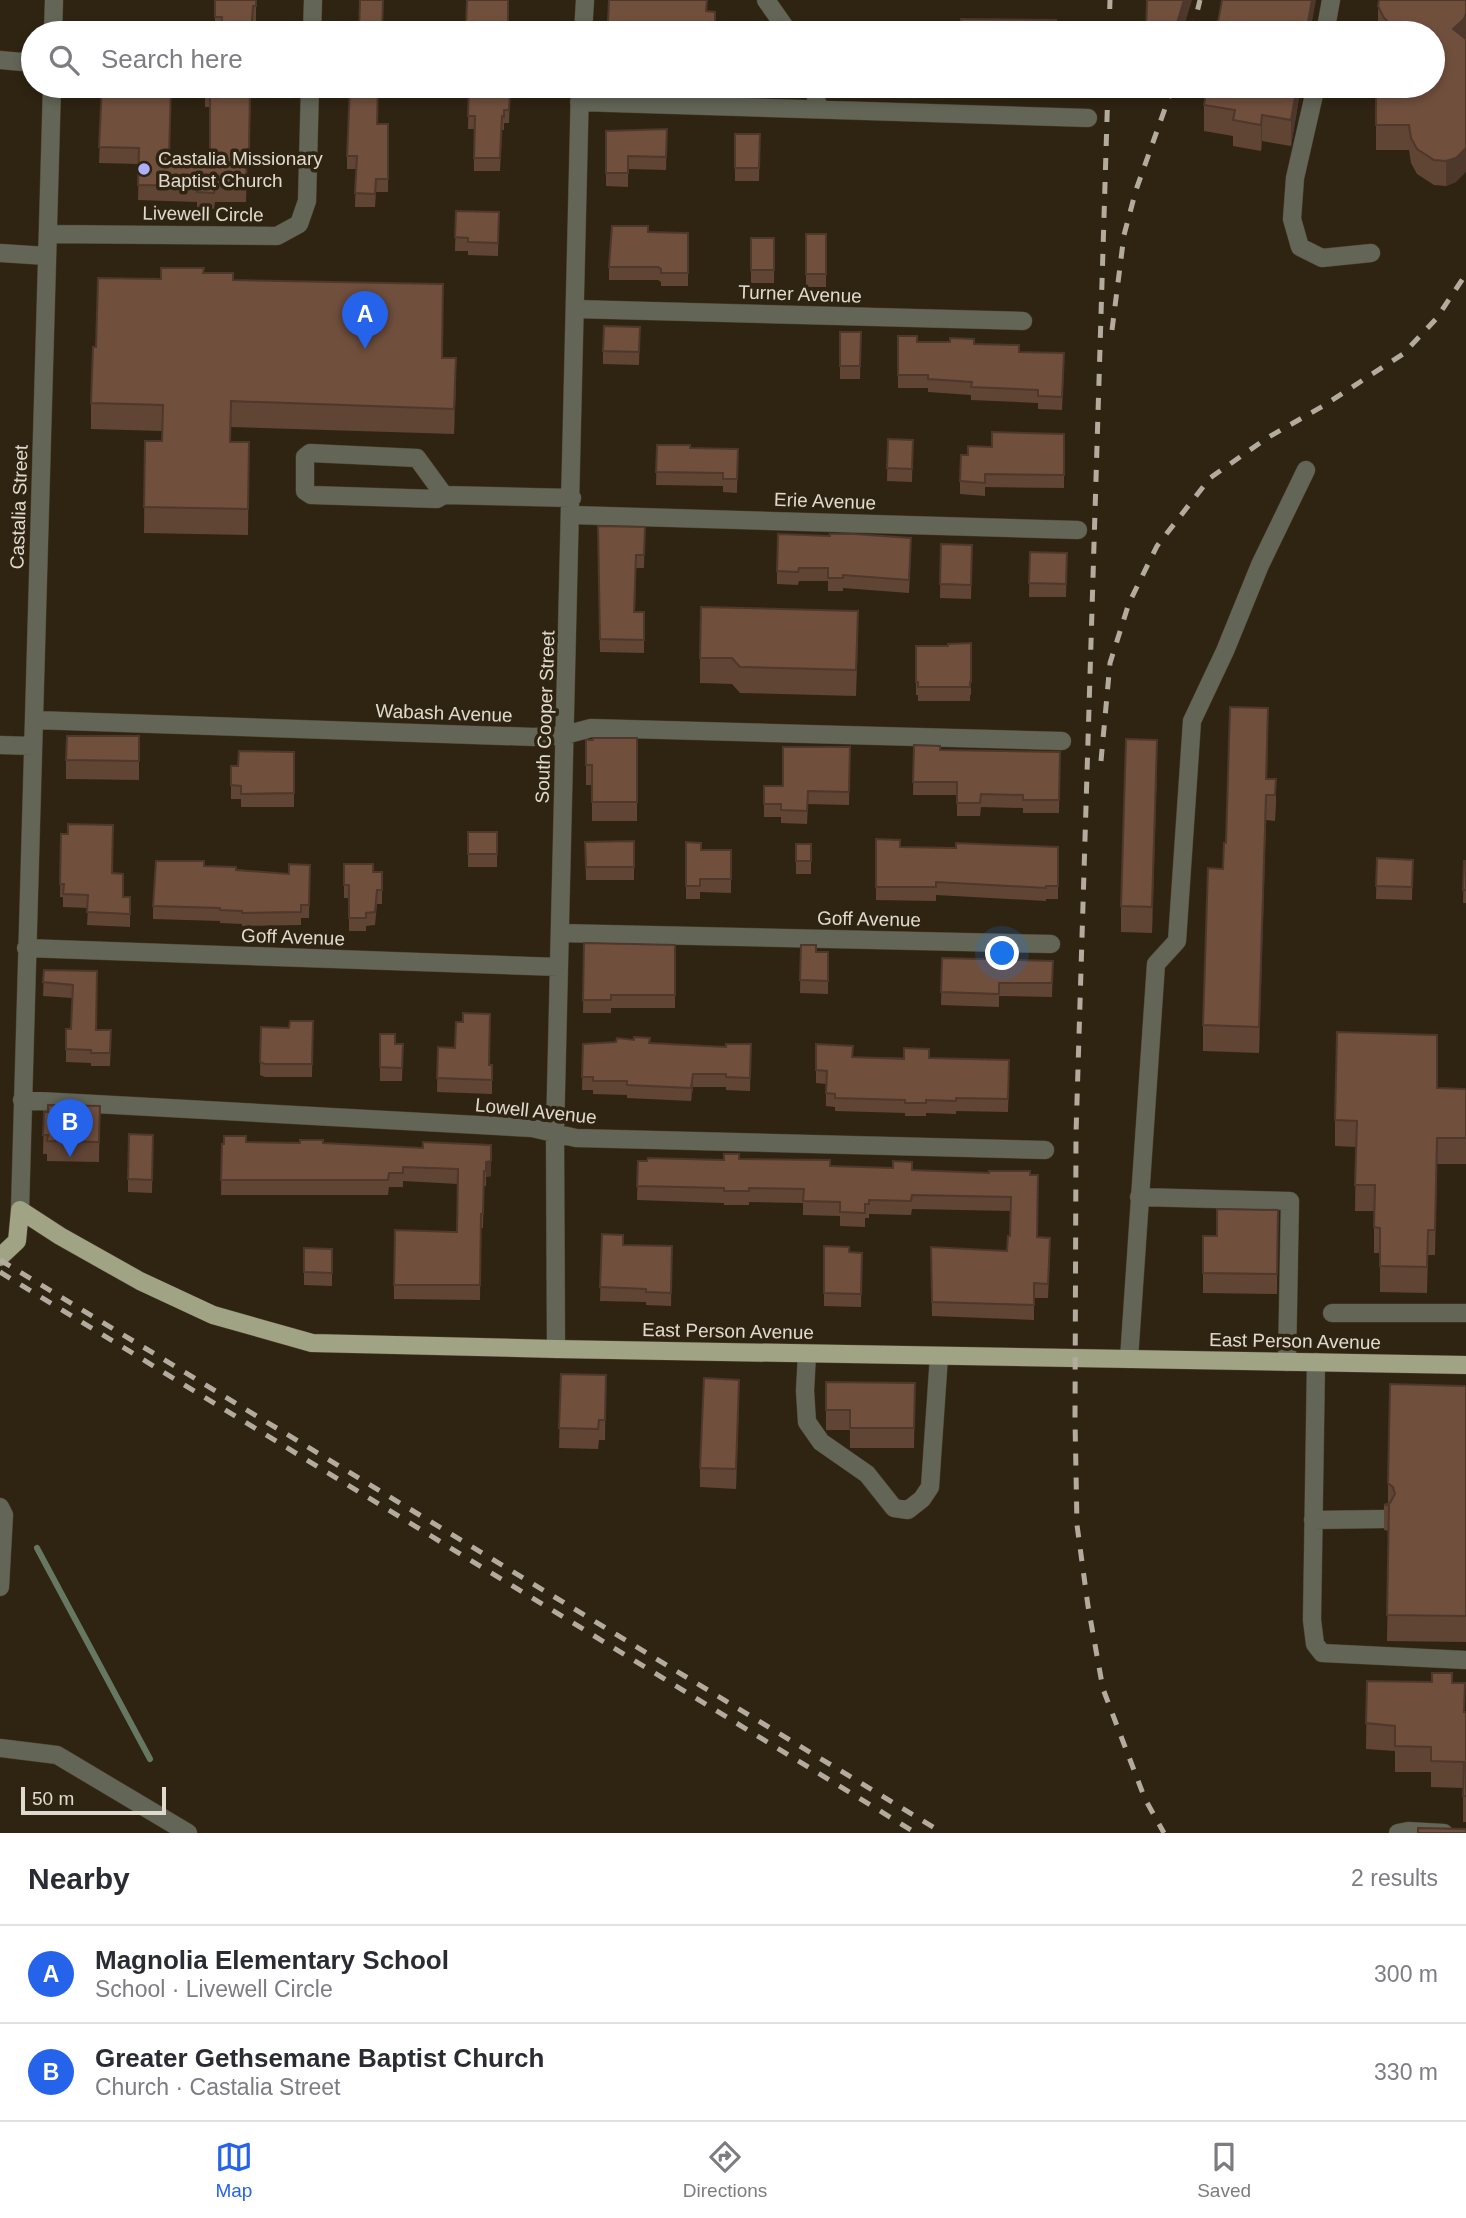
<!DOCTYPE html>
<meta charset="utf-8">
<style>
body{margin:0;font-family:Arial,sans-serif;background:#f7f7f7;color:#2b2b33}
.scale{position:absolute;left:21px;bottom:18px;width:145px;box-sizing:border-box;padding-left:7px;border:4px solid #e0dace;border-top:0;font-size:19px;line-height:24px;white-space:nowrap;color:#e0dace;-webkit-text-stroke:5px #2f2412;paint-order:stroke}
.you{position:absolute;left:1003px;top:954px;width:24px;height:24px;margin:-18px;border:5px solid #fff;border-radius:50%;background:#1a73e8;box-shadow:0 0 0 10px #1a73e833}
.badge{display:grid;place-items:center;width:46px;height:46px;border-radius:50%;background:#2563eb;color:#fff;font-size:23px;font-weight:700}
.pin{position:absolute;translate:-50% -58px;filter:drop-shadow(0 2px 4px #0008)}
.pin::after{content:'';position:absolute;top:37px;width:24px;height:21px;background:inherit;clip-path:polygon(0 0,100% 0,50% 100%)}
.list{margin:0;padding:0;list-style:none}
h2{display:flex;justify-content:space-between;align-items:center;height:91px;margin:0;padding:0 28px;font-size:30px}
h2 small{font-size:23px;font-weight:400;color:#7c7c81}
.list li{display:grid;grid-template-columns:46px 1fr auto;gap:21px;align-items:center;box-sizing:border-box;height:98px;padding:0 28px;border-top:2px solid #e1e1e2}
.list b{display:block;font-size:26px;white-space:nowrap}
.list p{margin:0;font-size:23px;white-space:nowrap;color:#7c7c81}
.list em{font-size:23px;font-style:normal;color:#7c7c81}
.icon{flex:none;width:38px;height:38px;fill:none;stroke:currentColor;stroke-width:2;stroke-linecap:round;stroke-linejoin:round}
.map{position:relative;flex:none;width:1466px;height:1833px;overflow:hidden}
.search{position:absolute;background:#fff;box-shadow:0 4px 10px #0003;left:21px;right:21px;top:21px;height:77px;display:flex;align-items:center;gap:18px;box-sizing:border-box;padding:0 24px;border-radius:38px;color:#7c7c81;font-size:26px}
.sheet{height:287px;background:#fff}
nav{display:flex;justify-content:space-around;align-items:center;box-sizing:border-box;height:98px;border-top:2px solid #e1e1e2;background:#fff;font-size:19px;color:#7c7c81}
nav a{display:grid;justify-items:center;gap:4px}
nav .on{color:#2563eb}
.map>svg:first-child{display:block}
</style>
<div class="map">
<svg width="1466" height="1833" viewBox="0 0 1466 1833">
<rect width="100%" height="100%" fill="#2f2412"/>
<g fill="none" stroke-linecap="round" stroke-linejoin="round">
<path stroke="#667762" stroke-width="6" d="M37 1548 150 1759"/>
<g stroke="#4b4130" stroke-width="19">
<path id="minor" d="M766 0 789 33
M53 33 54 0
M312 33 313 0
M583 33 585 0
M1325 33 1331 0
M0 60 33 63
M814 86 818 109
M1316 86 1295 178 1292 219 1300 247 1322 258 1371 253
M579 102 1088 118
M48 234 277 236 299 224 307 201 310 86
M0 253 47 256
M575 309 1023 321
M444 495 417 458 310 453 305 457V491L311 495 437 499 444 495 572 498
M572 515 1078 530
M35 720 534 737 565 735 591 728 1062 741
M0 745 33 746
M560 933 1051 944
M26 948 559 967
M22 1100 532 1128 576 1138 1045 1150
M1139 1197 1290 1201 1287 1362
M20 1210 52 86
M1332 1313H1466
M556 1349 555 1133 580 86
M807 1354 805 1391 807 1422 821 1442 867 1474 894 1508 908 1510 922 1499 930 1487 939 1356
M1129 1359 1156 964 1177 941 1192 721 1225 651 1260 565 1306 470
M1316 1362 1312 1620 1315 1644 1322 1653 1466 1660
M0 1507 4 1515 0 1587
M1313 1520 1384 1519
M0 1748 57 1755 188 1833
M1398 1833 1408 1831 1444 1833"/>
</g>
<g stroke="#4b4130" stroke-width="19">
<path id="major" d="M0 1257 17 1241 20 1210 60 1236 140 1281 213 1315 312 1343 556 1349 1466 1365"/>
</g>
<use href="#minor" stroke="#636556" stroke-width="18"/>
<use href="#major" stroke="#a0a484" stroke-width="18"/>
<path stroke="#b3ab9e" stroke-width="5" stroke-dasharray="12 12" stroke-linecap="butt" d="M1109 33 1110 0
M1192 33 1200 0
M1108 86 1076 1134 1075 1420 1077 1525 1088 1606 1103 1689 1145 1799 1164 1833
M1112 330 1124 235 1136 190 1173 86
M1101 761 1110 663 1129 603 1157 546 1210 478 1267 438 1323 406 1403 354 1436 319 1466 274
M0 1260 943 1833
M0 1272 916 1833"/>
</g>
<path fill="#604434" d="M215 0H256V22H253L252 33H215Z
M467 0H509L508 33H466Z
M1378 6 1466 39 1456 182 1446 186 1434 185 1417 174 1411 163 1409 150H1376V98L1336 97V86H1433V33H1379L1378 31Z
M102 86 170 157H210V107H205V86H251L249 165H247L246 202H215L214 209 197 208V202L138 200 139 164 99 163Z
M469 86 510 91 509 123H504V130H502L500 171H474V129H468Z
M1301 86 1291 146 1262 141 1261 151 1233 146V136L1204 131V105Z
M378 124H388V192H376L375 207H355L356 169H347V156Z
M667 129 666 170 628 169V187L606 186V131Z
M735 134H760L759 181H735Z
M456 211 499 212 498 256 468 255V251H455Z
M648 232 688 233V286H661V282L658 280H609V267Z
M806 234H826V287H806Z
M751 238H774V283H751Z
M204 273 233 280 443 358 456 384 454 434 231 427V442H249L248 535 144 533 145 441H162V431L91 429V403L96 347 161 279Z
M640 327 639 365 603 364V351Z
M840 332H861L860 379H840Z
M898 336 917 342 974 344 1019 352 1064 367 1062 410 1038 409V403L971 400V395L928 392V388H898Z
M1064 434V488L985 487V496L960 494V481L968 455 992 447Z
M888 439 913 440 912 482 887 481Z
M657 445 690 448 738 449 737 493 723 492V486L656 485Z
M598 526 645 527 644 568H636L635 612H644V653L600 652Z
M941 544 972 545 971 599 940 598Z
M911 551 909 593 843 588V591H828V581H799L798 585 777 584V571Z
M1030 552 1067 553 1066 597H1029Z
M858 637 856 696 740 693 732 684 700 683V658Z
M971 643V695H970V701H918V695H916V646H948Z
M1268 734 1267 779H1276V805L1275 821 1266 820 1259 1053 1203 1051V1025L1226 843Z
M139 736V780L66 779V760Z
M637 738V821H592V785H586V740Z
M914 745 940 750 1060 752 1059 813H1023V808L981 807 980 816H957V795H913Z
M850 747 849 805 808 804 807 824 781 823V817H764V786H783Z
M294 752V807H241V799H231V766H238Z
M1157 766 1152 933 1121 932V906Z
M468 832H497V867H468Z
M61 834 112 873 123 897H130V927L87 925 88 908 63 907V897H60Z
M876 839 900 847 956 848 1058 847V899H1046V901L936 895V901L876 900Z
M634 841V880H586L585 842Z
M686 842 701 850H731V893L700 892V899H686Z
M796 844H811V874H796Z
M1377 858 1413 860 1412 900 1376 899Z
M1464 861H1466V903H1463Z
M344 864 373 872H382V904H377L375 925 366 926V931H349V898H344Z
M310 865 309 918H301V925L242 926V924L220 923V921L153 919V906L204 866 289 874Z
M584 943 675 945V1008H611V1013H583Z
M801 945 816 952H828V994L800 993Z
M942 958 1053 961 1052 997 999 996V1007L941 1005Z
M44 970 97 971 96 1030 111 1043 110 1066H91V1063L66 1062V1029H71L72 998 43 996Z
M313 1021 312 1077H265L260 1075 261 1027 289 1028Z
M380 1034 395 1044H403L402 1081H380Z
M650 1043 726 1047 751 1044 750 1091 726 1090V1087H693L691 1101 627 1098V1095L593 1094V1090H582L583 1044Z
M816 1044 853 1057 929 1058 1009 1073 1008 1112 956 1111V1114L926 1113V1116H905V1113L835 1111V1107L826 1106V1084L816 1083Z
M438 1047 489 1065H492V1094L437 1092Z
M1437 1088 1466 1089V1164H1437L1435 1255H1428L1427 1293 1380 1292V1253H1374V1211H1355L1356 1147 1335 1146V1120Z
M100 1106 99 1162 47 1161V1154H43L44 1112Z
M153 1135 152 1193 128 1192V1179Z
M246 1142 323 1143 491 1159V1176L486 1177V1186H484L483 1228H481L480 1300 394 1299V1285L457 1232 458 1184 403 1181V1187H389L388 1195H221L222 1144Z
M739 1159 830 1166 989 1173 1030 1171 1037 1237 1050 1252 1048 1298H1034V1320L932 1316 931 1247 1007 1251 1010 1236 1011 1211 912 1209 911 1215 869 1214V1218H865V1227L840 1226V1216L803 1215V1203L749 1202V1205H724V1203L637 1200 638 1161Z
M1278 1210 1277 1294 1203 1293V1236H1217Z
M602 1234 623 1245 672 1246 671 1306 646 1305V1302L600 1301Z
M824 1246 849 1252 862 1253 861 1307 824 1306Z
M304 1248 332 1249V1286L304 1285Z
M561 1374 606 1375 605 1440H599L598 1449 559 1448Z
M826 1382 915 1383 914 1448H850V1430H826Z
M1466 1386V1642L1387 1641 1389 1531 1384 1530V1505L1388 1503V1483Z
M739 1399 736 1489 700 1487V1468Z
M1367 1681 1452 1683 1464 1712H1466V1822H1463V1788L1431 1787V1772H1395V1751L1366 1749Z"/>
<path fill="#4e372b" d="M1184 0H1192L1182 33H1174Z
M1312 0H1316L1310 33H1306Z
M1466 13V38L1464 43 1453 29Z
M1297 86H1301L1291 146V120Z
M1262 115V141L1261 151V125Z
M1466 148V172L1456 182 1446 186V161Z
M456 358V384L454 434V409Z
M1157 740V766L1152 933V907Z
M1266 795V820L1259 1053V1027Z
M693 1074V1087L691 1101V1088Z
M491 1145V1176L486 1177V1186V1162Z
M739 1380V1399L736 1489V1469Z"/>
<path fill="#704f3d" stroke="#4e372b" stroke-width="2" d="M215 0H256V6H253L251 33H221L222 17H215Z
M360 0H383L382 31H389V33H359Z
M467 0H508V28H504V33H478V27H466Z
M609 0H707L706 11 715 12V33H610L608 21Z
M1147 0H1184L1174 33H1146Z
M1222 0H1312L1306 33H1216Z
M1379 0H1466V13L1464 19 1453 29 1466 39V148L1456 158 1446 161 1434 160 1417 149 1411 138 1409 125H1376V86H1433V33H1400L1384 18 1378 6Z
M961 19 1056 20V33H915V28L961 29Z
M102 86H171L169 157H210V91H205V86H250L249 149H247L246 186H215L214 193 197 192 198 186 138 185 139 148 99 147Z
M350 86H378L377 124H388V179H376L375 194 355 193 357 156H347Z
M469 86H503L502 91H510L509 110H504V117L502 116 500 158H474L475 116H468Z
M1207 86H1297L1291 120 1262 115 1261 125 1233 120 1235 110 1204 105Z
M667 129 666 157 628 156V173H606V131Z
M735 134H760L759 168H735Z
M456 211 499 212 498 243 468 242V238L455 237Z
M612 226H648V232L688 233V273H661V269L658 267H609Z
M806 234H826V274H806Z
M751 238H774V270H751Z
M161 268H204L203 273H233V280L443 284 442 358H456L454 409 231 401 230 442H249L248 509 144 507 145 441H162L163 405 91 403 93 347H96L98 278 161 279Z
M604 326 640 327 639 352 603 351Z
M840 332H861L860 366H840Z
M898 336H917V342H950V338L974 339V344L1019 345V352L1064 353 1062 397 1038 396V390L971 387 972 382 928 379V375H898Z
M992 432 1064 434V475L985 474V483L960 481 961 455H968V446L992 447Z
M888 439 913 440 912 469 887 468Z
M657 445H690V448L738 449 737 479H723V473L656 472Z
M598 526 645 527 644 555H636L634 612H644V640L600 639Z
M778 534 830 536V534H854L911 538 909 580 843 575V578H828V568H799L798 572 777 571Z
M941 544 972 545 971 585 940 584Z
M1030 552 1067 553 1066 584 1029 583Z
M701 607 858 611 856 670 740 667 732 658H700Z
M971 643V682H970V687H918V682H916V646H948V644Z
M1230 707 1268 708 1266 779H1276L1275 795H1266L1259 1027 1203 1025 1208 868 1223 869 1224 843H1226Z
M67 736H139V761L66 760Z
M593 738H637V802H592V765H586V740H593Z
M1126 739 1157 740 1152 907 1121 906Z
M914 745 940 746V750L1060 752 1059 800H1023V795L981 794 980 803H957V782H913Z
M783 747H850L849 792 808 791 807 811 781 810V804H764V786H783Z
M239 751 294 752V793L241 794V786L231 785V766H238Z
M68 824 113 825 112 873 123 874V897H130V914L87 912 88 895 63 894 64 884H60L61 834H68Z
M468 832H497V854H468Z
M876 839 900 840V847L956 848V843L1058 847V886H1046V888L936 882V887H876Z
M634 841V867H586L585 842Z
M686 842 701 843V850H731V879H700V886H686Z
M796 844H811V861H796Z
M1377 858 1413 860 1412 887 1376 886Z
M156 861H204V866L236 867V870L289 874V864L310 865 309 905H301V912L242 913V911L220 910V908L153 906Z
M1464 861H1466V890H1463Z
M344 864H373V872H382V890H377L375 912 366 913V918H349V885H344Z
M584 943 675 945V995H611V1000H583Z
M801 945H816V952H828V981L800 980Z
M942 958 1053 961 1052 983H999V994L941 992Z
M44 970 97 971 96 1030H111L110 1053H91V1050L66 1049V1029H71L73 985 43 982Z
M463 1013 490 1014 489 1065H492V1080L437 1078 438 1047 455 1048 456 1022H463Z
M290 1021H313L312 1064H265L260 1062 261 1027 289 1028Z
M1337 1032 1437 1035V1088L1466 1089V1138H1437L1435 1230H1428L1427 1267 1380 1266V1228L1374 1227 1375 1185H1355L1357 1121 1335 1120Z
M380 1034H395V1044H403L402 1068 380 1067Z
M634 1037 650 1038 649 1043 726 1047V1044H751L750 1078 726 1077V1074H693L691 1088 627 1085V1081H593V1077H582L583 1044 616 1042 617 1038 634 1040Z
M816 1044 853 1046 852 1057 904 1059V1048L929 1049V1058L1009 1060 1008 1099 956 1098V1101L926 1100V1103H905V1100L835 1098V1094L826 1093 827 1071 816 1070Z
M48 1105 100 1106 99 1142 47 1141 48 1135H43L44 1112H48Z
M129 1134 153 1135 152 1180 128 1179Z
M224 1136H246V1142L300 1143V1140H323V1143L423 1148V1142L491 1145V1161L486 1162V1171H484L483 1214H481L480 1285H394L395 1230 457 1232 458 1169 403 1167V1173H389L388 1180H221L222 1144H224Z
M724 1154H739V1159L830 1160V1166L893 1168V1161L912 1162V1170L989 1173V1171H1030V1175H1038L1037 1237 1050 1238 1048 1284 1034 1283V1305L932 1302 931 1247 1007 1251 1008 1236H1010L1011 1197 912 1195 911 1201 869 1200V1204H865V1213L840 1212V1202L803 1201 804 1189 749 1188V1191H724V1188L637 1186 638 1161H647L648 1158 724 1160Z
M1217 1209 1278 1210 1277 1274 1203 1273V1236H1217Z
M602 1234 623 1235V1245L672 1246 671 1293 646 1292V1289L600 1287Z
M824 1246 849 1247V1252L862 1253 861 1294 824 1293Z
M304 1248 332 1249V1273L304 1272Z
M561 1374 606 1375 605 1420H599L598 1429 559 1428Z
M704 1378 739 1380 736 1469 700 1468Z
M826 1382 915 1383 914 1428H850V1410H826Z
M1390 1384 1466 1386V1616L1387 1615 1389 1505H1384L1390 1503 1395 1494 1393 1487 1388 1483Z
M1432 1673H1452V1683H1465L1464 1712H1466V1796H1463L1464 1762 1431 1761V1747L1395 1746V1726L1366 1723 1367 1681 1432 1682Z
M1418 1828 1466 1829V1833H1418Z"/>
<circle fill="#acaffb" stroke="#2f2412" stroke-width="2.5" cx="144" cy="169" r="7"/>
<g text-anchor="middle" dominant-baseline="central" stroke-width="7" stroke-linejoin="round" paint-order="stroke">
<g font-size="19" fill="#e0dace" stroke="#2f2412" text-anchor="start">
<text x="158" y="158">Castalia Missionary<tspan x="158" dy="22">Baptist Church</tspan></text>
</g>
<g font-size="19" fill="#e0dace" stroke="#2f2412">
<text transform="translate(203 214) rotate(1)">Livewell Circle</text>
<text transform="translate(800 294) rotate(2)">Turner Avenue</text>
<text transform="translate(825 501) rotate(2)">Erie Avenue</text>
<text transform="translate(19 507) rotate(-88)">Castalia Street</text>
<text transform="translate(444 713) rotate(2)">Wabash Avenue</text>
<text transform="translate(545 717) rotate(-88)">South Cooper Street</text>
<text transform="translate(869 919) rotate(1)">Goff Avenue</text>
<text transform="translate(293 937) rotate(2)">Goff Avenue</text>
<text transform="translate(536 1111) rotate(6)">Lowell Avenue</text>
<text transform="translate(728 1331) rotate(1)">East Person Avenue</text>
<text transform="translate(1295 1341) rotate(1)">East Person Avenue</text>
</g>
</g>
</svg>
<div class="scale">50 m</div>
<div class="you"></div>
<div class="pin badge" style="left:365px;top:349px">A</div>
<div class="pin badge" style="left:70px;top:1157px">B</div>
<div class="search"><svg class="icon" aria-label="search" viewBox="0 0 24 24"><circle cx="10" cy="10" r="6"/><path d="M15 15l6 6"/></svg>Search here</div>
</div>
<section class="sheet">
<h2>Nearby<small>2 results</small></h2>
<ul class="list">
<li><span class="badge">A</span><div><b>Magnolia Elementary School</b><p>School · Livewell Circle</p></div><em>300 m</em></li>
<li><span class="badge">B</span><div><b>Greater Gethsemane Baptist Church</b><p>Church · Castalia Street</p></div><em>330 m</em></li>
</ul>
</section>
<nav>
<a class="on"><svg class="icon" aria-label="map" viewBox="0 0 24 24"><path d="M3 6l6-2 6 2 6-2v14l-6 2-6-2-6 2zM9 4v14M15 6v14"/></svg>Map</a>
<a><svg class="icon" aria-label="directions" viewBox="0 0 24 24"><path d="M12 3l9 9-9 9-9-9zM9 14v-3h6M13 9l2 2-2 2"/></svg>Directions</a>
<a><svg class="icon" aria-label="saved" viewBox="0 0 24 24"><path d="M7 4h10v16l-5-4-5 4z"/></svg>Saved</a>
</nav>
